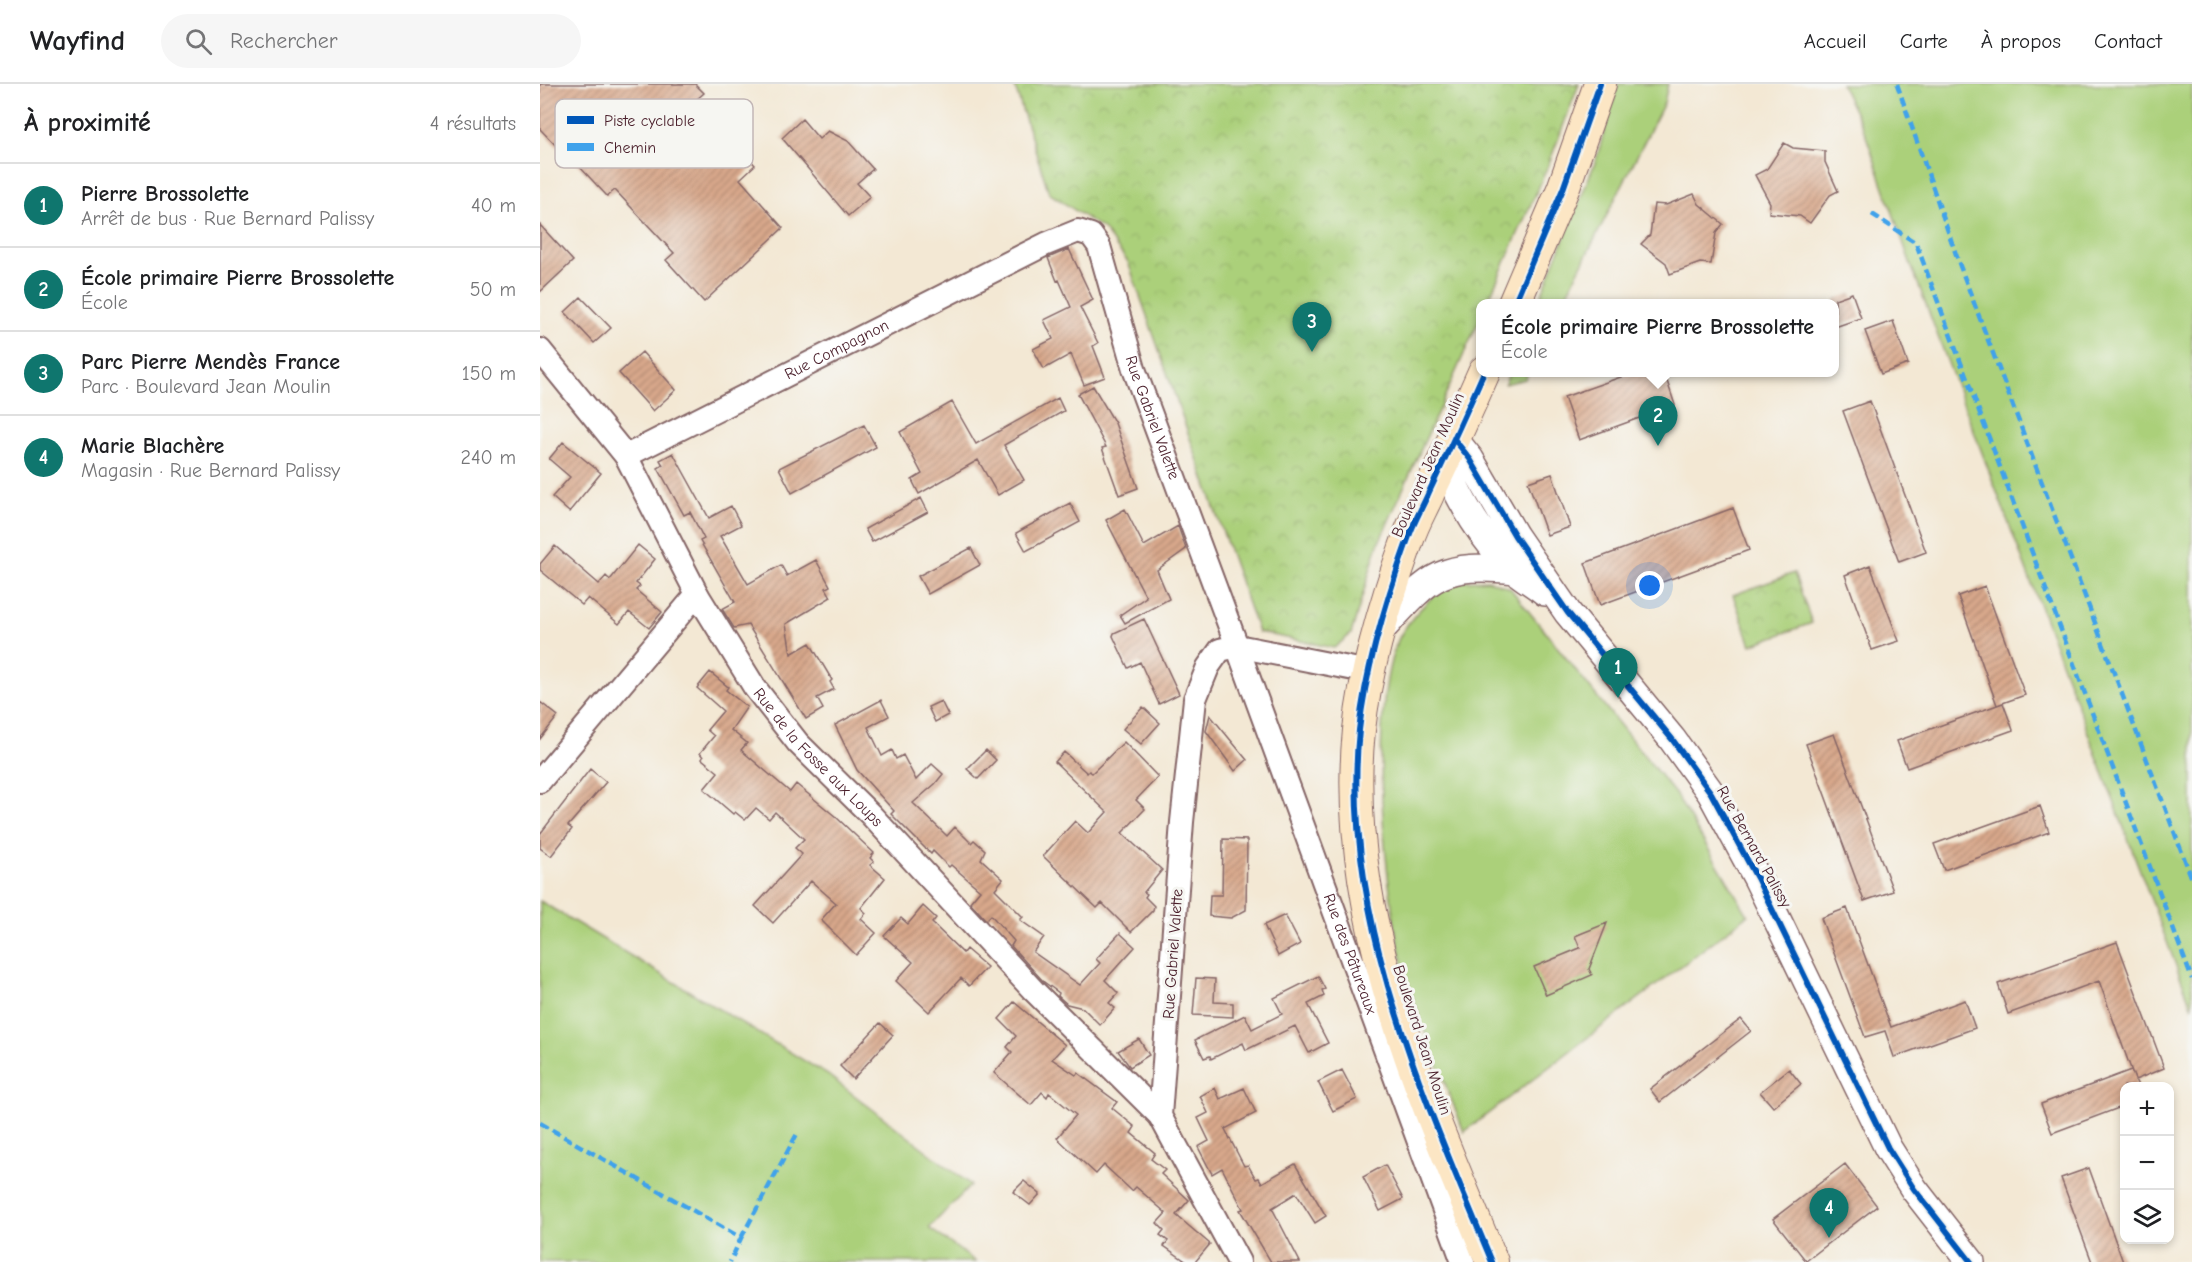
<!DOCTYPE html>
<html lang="fr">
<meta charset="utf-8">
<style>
body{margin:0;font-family:"Comic Neue",sans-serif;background:#f6f6f6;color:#202124}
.controls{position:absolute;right:18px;bottom:18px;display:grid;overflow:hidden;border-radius:12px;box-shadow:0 3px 9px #0003}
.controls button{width:54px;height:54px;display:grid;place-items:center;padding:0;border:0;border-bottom:2px solid #e0e0e0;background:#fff;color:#202124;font:30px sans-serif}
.you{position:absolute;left:1110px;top:502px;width:21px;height:21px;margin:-15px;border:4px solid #fff;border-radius:50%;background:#1a73e8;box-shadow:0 0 0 9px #1a73e833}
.badge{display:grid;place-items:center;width:39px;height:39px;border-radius:50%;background:#0f766e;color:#fff;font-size:20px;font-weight:700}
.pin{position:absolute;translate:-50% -50px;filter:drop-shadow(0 2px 3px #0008)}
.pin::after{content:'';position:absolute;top:32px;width:21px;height:18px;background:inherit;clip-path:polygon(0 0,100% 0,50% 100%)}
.popup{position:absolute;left:936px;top:215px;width:363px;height:78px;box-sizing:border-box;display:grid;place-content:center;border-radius:12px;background:#fff;filter:drop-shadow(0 2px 4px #0005);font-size:20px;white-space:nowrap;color:#757577}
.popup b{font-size:22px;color:#202124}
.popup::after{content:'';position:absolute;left:50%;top:100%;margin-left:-12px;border:12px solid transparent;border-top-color:#fff}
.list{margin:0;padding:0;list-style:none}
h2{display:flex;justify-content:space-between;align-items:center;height:78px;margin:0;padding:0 24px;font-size:26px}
h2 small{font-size:20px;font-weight:400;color:#757577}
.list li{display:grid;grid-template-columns:39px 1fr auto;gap:18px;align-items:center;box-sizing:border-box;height:84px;padding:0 24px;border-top:2px solid #e0e0e0}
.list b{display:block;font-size:22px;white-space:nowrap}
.list p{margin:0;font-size:20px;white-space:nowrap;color:#757577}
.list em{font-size:20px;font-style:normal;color:#757577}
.icon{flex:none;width:33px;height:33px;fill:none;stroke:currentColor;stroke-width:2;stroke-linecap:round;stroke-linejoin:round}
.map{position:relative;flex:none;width:1652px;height:1178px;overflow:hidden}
header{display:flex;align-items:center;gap:36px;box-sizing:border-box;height:84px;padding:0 30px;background:#fff;border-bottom:2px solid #e0e0e0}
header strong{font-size:28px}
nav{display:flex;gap:33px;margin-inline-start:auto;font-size:21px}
.search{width:420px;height:54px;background:#f6f6f6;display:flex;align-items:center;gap:15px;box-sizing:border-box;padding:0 21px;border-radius:33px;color:#757577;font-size:22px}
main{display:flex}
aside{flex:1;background:#fff}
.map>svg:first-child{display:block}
</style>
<header>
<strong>Wayfind</strong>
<div class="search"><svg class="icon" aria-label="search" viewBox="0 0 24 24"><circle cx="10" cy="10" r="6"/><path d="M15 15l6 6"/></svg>Rechercher</div>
<nav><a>Accueil</a><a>Carte</a><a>À propos</a><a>Contact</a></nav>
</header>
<main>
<aside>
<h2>À proximité<small>4 résultats</small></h2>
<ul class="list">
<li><span class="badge">1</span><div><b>Pierre Brossolette</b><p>Arrêt de bus · Rue Bernard Palissy</p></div><em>40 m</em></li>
<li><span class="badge">2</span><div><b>École primaire Pierre Brossolette</b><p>École</p></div><em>50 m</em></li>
<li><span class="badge">3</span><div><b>Parc Pierre Mendès France</b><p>Parc · Boulevard Jean Moulin</p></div><em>150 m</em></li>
<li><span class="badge">4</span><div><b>Marie Blachère</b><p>Magasin · Rue Bernard Palissy</p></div><em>240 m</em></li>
</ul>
</aside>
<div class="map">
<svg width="1652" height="1178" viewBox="0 0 1652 1178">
<defs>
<pattern id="park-crowns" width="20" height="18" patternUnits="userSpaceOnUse" patternTransform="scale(1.5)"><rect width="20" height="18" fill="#abd07a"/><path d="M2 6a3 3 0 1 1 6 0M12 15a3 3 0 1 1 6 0" fill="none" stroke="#95b26a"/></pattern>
<pattern id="building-hatch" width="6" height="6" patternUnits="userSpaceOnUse" patternTransform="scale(1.5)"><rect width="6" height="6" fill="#d8a88b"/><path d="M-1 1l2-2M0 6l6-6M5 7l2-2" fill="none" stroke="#b18872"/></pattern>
</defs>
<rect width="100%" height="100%" fill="#f6f6f2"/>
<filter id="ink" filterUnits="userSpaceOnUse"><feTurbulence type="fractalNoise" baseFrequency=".0167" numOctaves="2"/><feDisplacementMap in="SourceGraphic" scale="12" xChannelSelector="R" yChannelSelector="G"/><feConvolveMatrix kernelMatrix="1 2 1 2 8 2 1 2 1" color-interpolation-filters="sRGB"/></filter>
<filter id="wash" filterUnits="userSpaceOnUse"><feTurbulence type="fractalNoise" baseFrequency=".008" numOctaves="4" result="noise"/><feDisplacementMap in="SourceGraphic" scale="24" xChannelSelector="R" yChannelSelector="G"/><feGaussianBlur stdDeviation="1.35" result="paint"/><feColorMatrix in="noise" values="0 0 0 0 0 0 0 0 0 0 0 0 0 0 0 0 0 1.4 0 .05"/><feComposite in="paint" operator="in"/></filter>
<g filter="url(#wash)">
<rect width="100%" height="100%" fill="#f3e8d4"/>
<path fill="#abd07a" stroke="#7a7852" stroke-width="1.5" d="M1078 0H1128L1124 19 1022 219H998L1056 76Z
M1301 0H1652V924L1371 181 1325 49Z
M969 289V288L988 289 985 295 965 300Z
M948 496 970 504 1136 711 1208 831 924 1048C905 997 882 947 867 895 845 825 824 608 863 547 872 533 900 501 916 498 926 496 938 497 948 496Z
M0 817 288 991 431 1101 389 1144 436 1178H0Z"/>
<path fill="url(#park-crowns)" stroke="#7a7852" stroke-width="1.5" d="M474 0H1039L1008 82 947 219 941 220V232L837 463 811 550 794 564 718 548 588 178 563 145 509 109Z
M1254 489 1272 539 1211 561 1193 511Z"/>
<g id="blocks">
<path fill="url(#building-hatch)" d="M0 0H155L164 9 156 16 215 81 200 95 243 144 164 218 126 176 134 169 75 106 67 112 24 66 22 68 0 45Z
M262 35 279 55 288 47 308 57 333 85 317 99 330 113 308 132 242 54Z
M1244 59 1253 64 1285 67V78L1298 107 1290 111 1270 139 1260 132 1229 129 1230 119 1215 91 1227 85Z
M1154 110 1159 120 1183 140 1176 149 1171 180 1160 179 1130 190 1126 179 1101 160 1110 151 1114 120 1126 121Z
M0 141 33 177 0 208Z
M529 165 553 216 540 223 558 259 553 262 565 293 544 301 531 270 504 285 493 265 513 255 504 236 531 223 519 196 517 197 508 174Z
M1312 209 1321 234 1295 243V215Z
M41 213 71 244 54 259 25 228Z
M1353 237 1368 280 1341 290 1325 247Z
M102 268 136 306 113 327 79 289Z
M1095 288H1124L1135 321 1039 356 1024 313Z
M553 302 575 339 598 404 579 411 562 364 566 363 538 310Z
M518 314 524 327 464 361 484 396 458 411 438 376 379 410 372 396 382 390 360 348 412 318 436 360Z
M1330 317 1386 468 1359 478 1303 327Z
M324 341 336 363 252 409 239 384Z
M23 358 61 389 29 428 12 413 30 393 9 375Z
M133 369 169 434 191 422 201 441 180 452 208 500 241 481 247 492 276 476 290 502 286 504 291 513 246 540 251 570 270 559 292 596 290 598 294 605 277 614 283 625 266 635 208 541 194 544 182 525 195 518 160 457 164 455 150 428 144 431 118 384 123 381 120 376Z
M1012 390 1030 443 1007 451 988 398Z
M381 414 388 428 332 458 325 445Z
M530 419 540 438 486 467 476 449Z
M1193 424 1209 466 1060 521 1045 479Z
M585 425 604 462 638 442 646 465 617 486 629 515 585 539 580 531 606 513 566 436Z
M98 461 115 475 96 499 100 502 96 506 122 528 109 544 89 528 79 540 48 514 42 521 0 486V480L15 462 59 500 66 492 70 496Z
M431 464 440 481 388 510 378 492Z
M1330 481 1359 557 1332 566 1305 491Z
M1445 502 1485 611 1457 621 1418 512Z
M604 535 639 610 619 620 600 578 588 584 573 552 574 549Z
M170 588 188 603 186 606 207 623 191 646 207 659 201 666 250 708 256 700 296 733 334 769 330 774 334 778 330 781 345 794 321 824 326 829 321 835 336 849 316 871 281 836 296 819 271 797 233 839 215 822 262 770 255 764 264 755 235 728 229 735 216 724 205 736 195 728 193 730 164 705 178 688 162 675 163 673 160 669 174 652 167 646 183 627 157 604Z
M341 616 349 632 328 643 342 672 352 666 356 675 363 671 376 696 392 680 403 690 395 700 373 719 407 752 415 743 431 759 434 756 445 766 441 775 463 795 455 805 483 833 480 836 504 853 493 868 540 901 560 879 556 875 580 849 595 863 565 896 578 909 569 919 575 924 560 941 543 924 527 920 518 912 519 909 504 898 471 862 474 857 451 831 446 836 430 818 440 806 411 781 409 783 393 767 391 770 351 730 354 727 317 686 295 641Z
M401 617 408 631 395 638 388 623Z
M0 618 18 632 0 655Z
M1463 619 1473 646 1367 684 1357 657Z
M603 623 620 639 601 660 583 645Z
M670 631 707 676 695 687 666 647Z
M1294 650 1353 807 1324 817 1266 660Z
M584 658 618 693 596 716 605 725 582 749 622 786 604 808 607 810 605 813 614 822 613 826 591 848 562 819 557 824 503 772 535 737 548 749 567 728 515 678 524 668 547 689 549 687 552 689Z
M446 666 456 676 438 695 427 685Z
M50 685 66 698 28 742 32 745 11 772 0 764V750Z
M1500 722 1509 748 1404 786 1394 760Z
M683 755 707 756 706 826 691 834 669 832 670 811H682Z
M383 822 396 834 392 839 423 869 426 865 447 883 429 902 421 894 389 928 356 897 373 878 344 852 361 834 368 840Z
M1307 824 1351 943 1425 916 1435 944 1354 973 1345 947 1325 953 1281 834Z
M745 831 760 860 738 872 724 841Z
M1067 839 1049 885 1052 891 1006 911 994 883 1040 864 1035 852Z
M1577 858 1624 984 1595 996 1559 897 1468 930 1458 900Z
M778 892 785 905 782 906 784 912 768 920 788 959 769 969 755 942 706 966 703 959 671 975 670 972 664 974 655 956 705 931 712 945 742 930 734 914Z
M656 894 675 895 674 918 693 919V933L653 931Z
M474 918 525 961 512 975 536 991 538 989 577 1018 572 1024 595 1043 591 1049 615 1069 611 1075 625 1086 621 1090 649 1116 636 1131 670 1160 655 1178H647L624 1162 628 1157 620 1151 624 1146 617 1139 626 1129 596 1103 592 1107 564 1081 556 1090 517 1054 536 1031 509 1009 507 1013 502 1008 491 1021 454 989 472 968 467 963 476 952 459 935Z
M1201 935 1211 947 1120 1018 1110 1005Z
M340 939 353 951 313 995 300 982Z
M599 955 609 971 590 983 578 967Z
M1249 985 1261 1000 1233 1023 1220 1008Z
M802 986 817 1015 793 1027 778 998Z
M1591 986 1598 1002H1584V1022L1512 1049 1501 1020Z
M675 1004 680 1015 704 1004 716 1029 685 1045 704 1082 708 1081 716 1095 719 1094 722 1099 755 1080 786 1132 775 1139 756 1109 732 1124 760 1178H731L700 1126 703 1125 682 1084 672 1090 658 1063 669 1057 658 1034 668 1029 660 1012Z
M1305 1080 1337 1122 1266 1177 1233 1135Z
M845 1081 863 1115 840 1127 823 1093Z
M1549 1084 1583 1178H1552L1521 1094Z
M484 1097 500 1110 490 1121 473 1108Z"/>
</g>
</g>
<g filter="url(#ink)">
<use href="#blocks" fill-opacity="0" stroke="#856566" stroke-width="1.5"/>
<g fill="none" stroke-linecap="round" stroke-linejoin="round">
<g stroke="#856566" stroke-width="26">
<g id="minor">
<path id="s1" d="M0 266 86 372 157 510 215 604 258 659 330 730 494 907 620 1032"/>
<path id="s2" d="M86 372 506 160 538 147 551 151 559 162 594 285 697 562 680 566 668 583 655 615 642 738 620 1032 699 1178"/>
<path id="s3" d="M697 562 923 1178"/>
<path d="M697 562 829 588"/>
<path d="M0 697 157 510"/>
</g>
</g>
<g stroke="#856566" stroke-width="30">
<path id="tertiary" d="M914 355 930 375 975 452 1028 529 1132 655 1171 709 1217 794 1348 1064 1374 1105 1431 1178
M903 378C921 417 942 457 975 486 984 494 995 500 1005 508
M839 548C890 493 898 478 975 486"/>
</g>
<g stroke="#856566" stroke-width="34">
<path id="secondary" d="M974 220 1023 105 1060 0
M944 288C926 329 908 368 889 408 882 424 873 439 868 455 846 516 826 581 819 646 800 828 884 1014 952 1178"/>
</g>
<use href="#minor" stroke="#fff" stroke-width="22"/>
<use href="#tertiary" stroke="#fff" stroke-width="27"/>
<use href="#secondary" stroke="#fce6c4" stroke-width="32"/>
<path stroke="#40a2eb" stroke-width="4.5" stroke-dasharray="9 4.5" stroke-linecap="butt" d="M1357 0 1420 182 1652 795
M1332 130 1376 159 1652 895
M0 1039 201 1154 190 1178
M201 1154 257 1050"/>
<g stroke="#f6f6f2" stroke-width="10">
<path id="cycleway" d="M974 220 1023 105 1060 0
M944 288C926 329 908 368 889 408 882 424 873 439 868 455 846 516 826 581 819 646 800 828 884 1014 952 1178
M914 355 930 375 975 452 1028 529 1132 655 1171 709 1217 794 1348 1064 1374 1105 1431 1178"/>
</g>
<use href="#cycleway" stroke="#0057b8" stroke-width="6"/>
</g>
</g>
<g text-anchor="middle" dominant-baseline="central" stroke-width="6" stroke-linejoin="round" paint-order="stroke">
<g font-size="16" fill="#4a1f2b" stroke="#f6f6f2">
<text stroke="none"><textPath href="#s2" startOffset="236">Rue Compagnon</textPath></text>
<text stroke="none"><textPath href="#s2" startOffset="712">Rue Gabriel Valette</textPath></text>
<text transform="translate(888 381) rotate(-66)">Boulevard Jean Moulin</text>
<text stroke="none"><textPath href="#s1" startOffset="496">Rue de la Fosse aux Loups</textPath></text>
<text transform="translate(1214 763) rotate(61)">Rue Bernard Palissy</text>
<text stroke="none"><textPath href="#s3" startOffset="328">Rue des Pâtureaux</textPath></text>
<text transform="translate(633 870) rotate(-86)">Rue Gabriel Valette</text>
<text transform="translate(882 956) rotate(72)">Boulevard Jean Moulin</text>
</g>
</g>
<rect x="15" y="15" width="198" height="69" rx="9" fill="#f6f6f2" stroke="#c2b6b6" stroke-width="1.5"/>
<rect x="27" y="32" width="27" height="8" fill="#0057b8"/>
<rect x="27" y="59" width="27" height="8" fill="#40a2eb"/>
<g font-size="16" fill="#4a1f2b">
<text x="64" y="42">Piste cyclable</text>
<text x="64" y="69">Chemin</text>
</g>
</svg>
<div class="controls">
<button>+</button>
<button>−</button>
<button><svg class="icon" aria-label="layers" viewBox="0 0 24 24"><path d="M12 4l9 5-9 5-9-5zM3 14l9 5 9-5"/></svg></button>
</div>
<div class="you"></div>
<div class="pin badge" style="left:1078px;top:614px">1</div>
<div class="pin badge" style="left:1118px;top:362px">2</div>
<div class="popup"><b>École primaire Pierre Brossolette</b>École</div>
<div class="pin badge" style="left:772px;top:268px">3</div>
<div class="pin badge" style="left:1289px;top:1154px">4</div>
</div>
</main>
